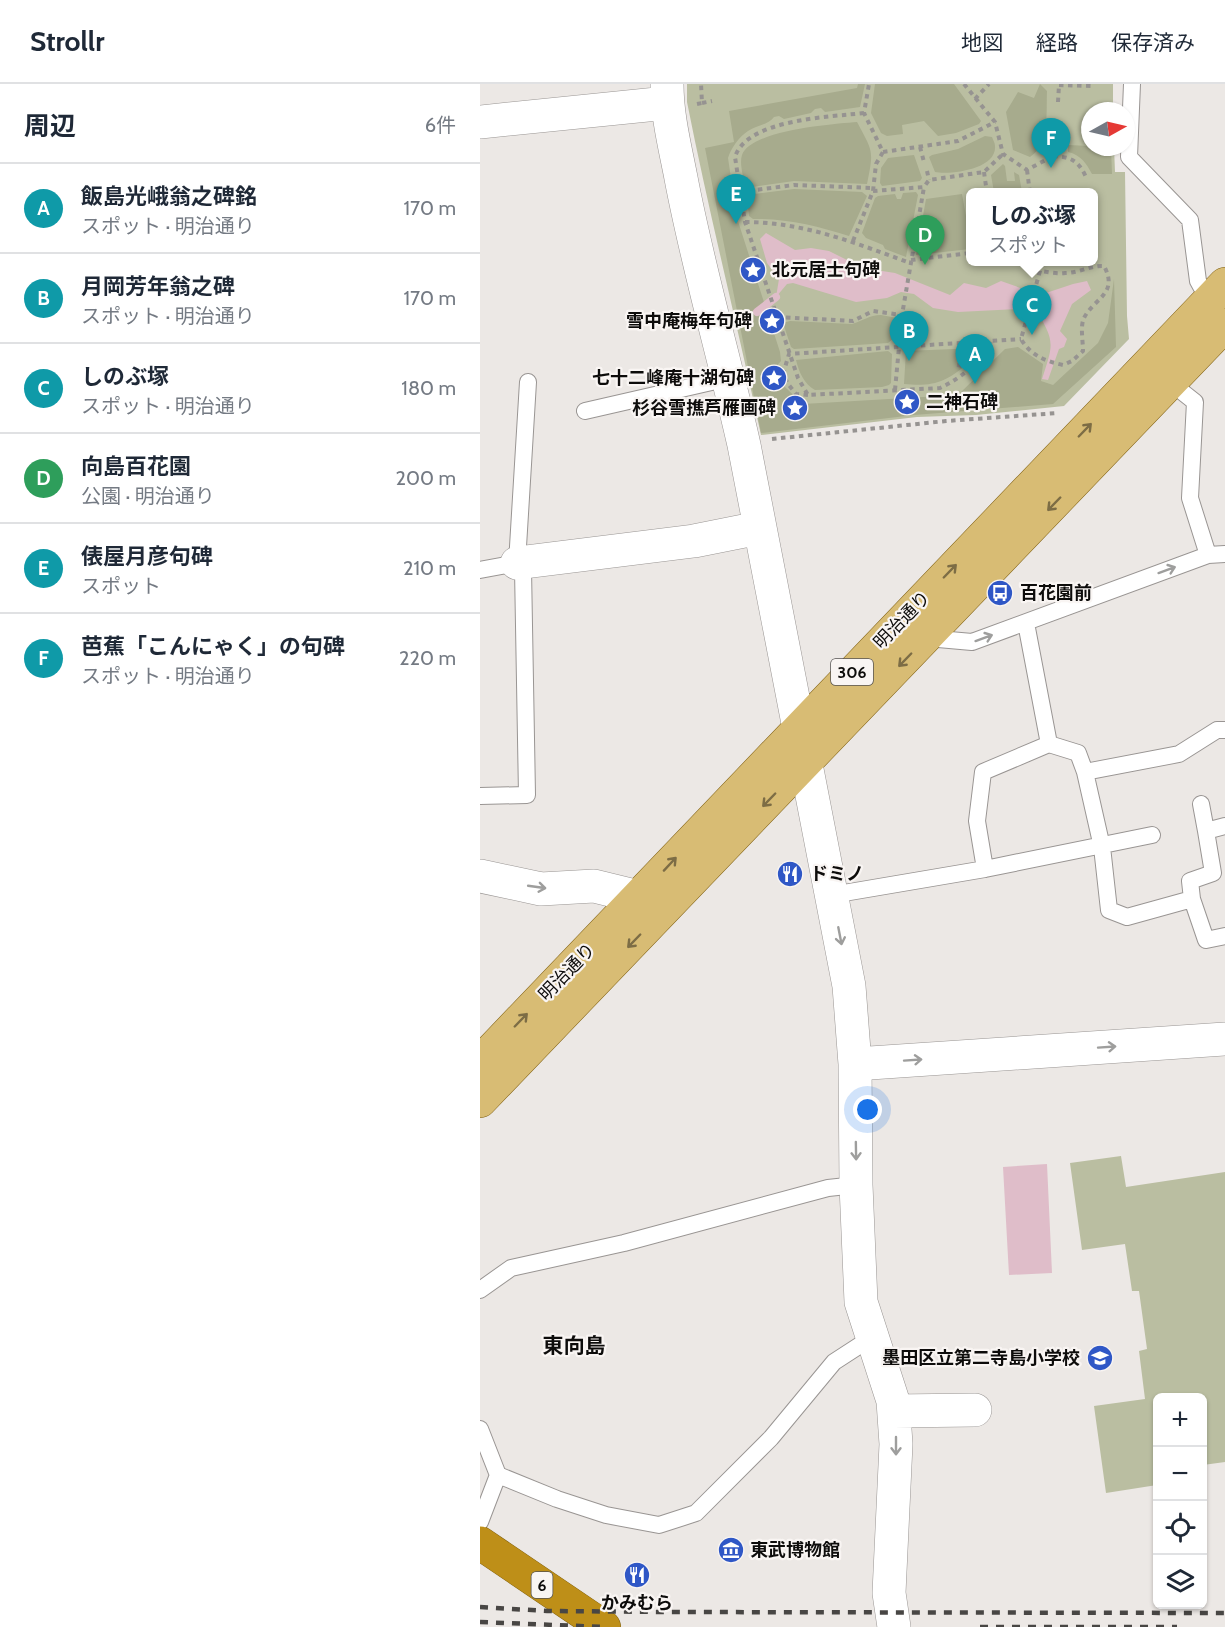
<!DOCTYPE html>
<html lang="ja">
<meta charset="utf-8">
<style>
body{margin:0;font-family:Cabin,"Noto Sans JP",sans-serif;background:#f2f2f3;color:#1f2937}
.controls{position:absolute;right:18px;bottom:18px;display:grid;overflow:hidden;border-radius:9px;box-shadow:0 2px 4px #0004}
.controls button{width:54px;height:54px;display:grid;place-items:center;padding:0;border:0;border-bottom:2px solid #e0e1e3;background:#fff;color:#1f2937;font:30px sans-serif}
.compass{position:absolute;left:601px;top:18px;width:54px;height:54px;border-radius:50%;background:#fff;box-shadow:0 2px 4px #0004;rotate:82deg}
.you{position:absolute;left:388px;top:1026px;width:21px;height:21px;margin:-15px;border:4px solid #fff;border-radius:50%;background:#1a73e8;box-shadow:0 0 0 9px #1a73e833}
.badge{display:grid;place-items:center;width:39px;height:39px;border-radius:50%;background:#7c3aed;color:#fff;font-size:20px;font-weight:700}
.pin{position:absolute;translate:-50% -50px;filter:drop-shadow(0 2px 3px #0008)}
.pin::after{content:'';position:absolute;top:32px;width:21px;height:18px;background:inherit;clip-path:polygon(0 0,100% 0,50% 100%)}
.popup{position:absolute;left:486px;top:104px;width:132px;height:78px;box-sizing:border-box;display:grid;place-content:center;border-radius:9px;background:#fff;filter:drop-shadow(0 2px 4px #0005);font-size:20px;white-space:nowrap;color:#747a83}
.popup b{font-size:22px;color:#1f2937}
.popup::after{content:'';position:absolute;left:50%;top:100%;margin-left:-12px;border:12px solid transparent;border-top-color:#fff}
.list{margin:0;padding:0;list-style:none}
h2{display:flex;justify-content:space-between;align-items:center;height:78px;margin:0;padding:0 24px;font-size:26px}
h2 small{font-size:20px;font-weight:400;color:#747a83}
.list li{display:grid;grid-template-columns:39px 1fr auto;gap:18px;align-items:center;box-sizing:border-box;height:90px;padding:0 24px;border-top:2px solid #e0e1e3}
.list b{display:block;font-size:22px;white-space:nowrap}
.list p{margin:0;font-size:20px;white-space:nowrap;color:#747a83}
.list em{font-size:20px;font-style:normal;color:#747a83}
.icon{flex:none;width:33px;height:33px;fill:none;stroke:currentColor;stroke-width:2;stroke-linecap:round;stroke-linejoin:round}
.map{position:relative;flex:none;width:745px;height:1543px;overflow:hidden}
header{display:flex;align-items:center;gap:36px;box-sizing:border-box;height:84px;padding:0 30px;background:#fff;border-bottom:2px solid #e0e1e3}
header strong{font-size:28px}
nav{display:flex;gap:33px;margin-inline-start:auto;font-size:21px}
main{display:flex}
aside{flex:1;background:#fff}
.map>svg:first-child{display:block}
</style>
<header>
<strong>Strollr</strong>
<nav><a>地図</a><a>経路</a><a>保存済み</a></nav>
</header>
<main>
<aside>
<h2>周辺<small>6件</small></h2>
<ul class="list">
<li><span class="badge" style="background:#0f9aa8">A</span><div><b>飯島光峨翁之碑銘</b><p>スポット · 明治通り</p></div><em>170 m</em></li>
<li><span class="badge" style="background:#0f9aa8">B</span><div><b>月岡芳年翁之碑</b><p>スポット · 明治通り</p></div><em>170 m</em></li>
<li><span class="badge" style="background:#0f9aa8">C</span><div><b>しのぶ塚</b><p>スポット · 明治通り</p></div><em>180 m</em></li>
<li><span class="badge" style="background:#2e9e5b">D</span><div><b>向島百花園</b><p>公園 · 明治通り</p></div><em>200 m</em></li>
<li><span class="badge" style="background:#0f9aa8">E</span><div><b>俵屋月彦句碑</b><p>スポット</p></div><em>210 m</em></li>
<li><span class="badge" style="background:#0f9aa8">F</span><div><b>芭蕉「こんにゃく」の句碑</b><p>スポット · 明治通り</p></div><em>220 m</em></li>
</ul>
</aside>
<div class="map">
<svg width="745" height="1543" viewBox="0 0 745 1543">
<rect width="100%" height="100%" fill="#ece8e5"/>
<path fill="#babea1" fill-rule="evenodd" d="M207 0H633V27H610V63H634L635 88H645L647 232 649 255 584 322 496 331 437 333 281 351C257 240 229 129 207 18ZM490 109H614V178H490Z
M641 1072 646 1103 745 1088V1378L723 1381 722 1314H678L677 1401 626 1409 614 1322 665 1315 659 1267 667 1265 659 1207H652L645 1160 602 1166 590 1079Z"/>
<path fill="#a7ab8d" d="M378 0H385L380 23 345 28 341 24 335 25 331 29 304 35 299 32 294 33C288 41 277 41 268 47 259 53 251 64 248 74L257 134 300 268 301 277 290 289 323 320 478 311 525 265 538 263 563 280 561 297 573 301 618 259 628 239 634 195 636 263 573 320 434 331 281 349 225 64 254 58 249 27 377 4Z
M395 0H474L501 37 499 40 476 49 458 52 444 37 422 41 423 50 407 52 401 49 391 29Z
M560 0 567 7C566 28 570 60 550 73L533 66 526 28 538 8 554 14Z
M377 38C393 68 394 66 387 100L314 97 265 104C264 94 259 80 262 71 271 46 353 40 377 38Z
M505 52 512 53C513 56 515 59 515 62 517 85 471 91 455 88L449 73 452 71 478 65Z
M588 61 631 63 632 90H612C606 79 601 71 588 68Z
M434 71 442 94 440 97 402 102 400 99 401 84 408 74Z
M523 80 525 82 527 97H535L534 88 539 91 542 108H514L511 91Z
M314 105 382 108 387 112 369 152C338 142 305 134 273 135L269 132 267 111Z
M436 108 438 111 426 173 405 165 403 161 386 154 382 149 395 114 398 112 415 110 417 115H421L423 109Z
M482 110 486 132H490V165L436 171 446 115Z
M401 231 417 234 414 254 408 259 314 265 311 263 303 239 310 237 372 240C383 237 389 231 401 231Z
M498 264C498 271 494 274 488 279 467 298 453 303 424 300L426 267Z
M408 267 412 270 411 299 409 301 402 303 335 306C324 300 319 288 316 276Z"/>
<path fill="#dfbdc9" d="M286 149 315 166 331 164 349 167 383 184 415 189 470 211 484 199 506 204 521 197 560 211 593 200 607 197 611 206 592 220 580 247 587 255 584 263 579 265 568 296 562 295C574 258 575 258 555 224L478 228 453 224 434 210 421 208 407 214 376 218 313 199 307 200 296 213 299 195 287 179 280 155Z
M567 1080 572 1189 529 1191 523 1083Z"/>
<g fill="none" stroke-linecap="round" stroke-linejoin="round">
<path stroke="#dfbdc9" stroke-width="8" d="M277 228 296 213"/>
<g stroke="#999593" stroke-width="18">
<path id="lane" d="M652 0 649 73 710 136 718 197 729 217
M691 299 715 318 710 414 728 471
M105 327 249 294
M0 486 37 479
M546 539 569 660 598 669 605 688 699 670 737 646H745
M447 554 492 558 728 471 745 470
M605 688 622 763 629 826 647 833 712 815
M0 712 47 711 43 485 37 479 48 298
M721 720 726 747
M745 742 726 747 733 789 710 797 712 815 726 856 745 852
M505 785 497 737 503 688 569 660
M352 811 505 785 672 751
M0 1206 31 1184 144 1159 348 1104 376 1101
M0 1345 18 1391 0 1438
M18 1391 77 1415 126 1431 179 1441 216 1429 291 1354 354 1278 391 1254"/>
</g>
<g stroke="#999593" stroke-width="34">
<path id="street" d="M187 0C187 32 195 63 201 94 218 184 244 272 264 361L369 902 375 980 376 1101 381 1218 413 1317 416 1360 409 1509 414 1543
M0 38 187 19
M37 479 214 457 279 444
M0 792 61 805 114 802 159 813
M375 980 745 955
M414 1327 495 1326"/>
</g>
<g stroke="#806113" stroke-width="34">
<path id="primary" d="M0 978 745 200
M0 1017 745 241"/>
</g>
<g stroke="#806113" stroke-width="34">
<path id="highway" d="M0 1459 124 1543"/>
</g>
<path stroke="#969391" stroke-width="4" stroke-dasharray="4.5 4.5" stroke-linecap="butt" d="M484 0 515 38 523 70 547 86 573 72 576 54
M579 1 611 2
M495 15 509 0
M578 18 579 1
M222 19 232 17
M217 20 222 19 221 0
M384 29C350 33 267 35 255 73L265 138 318 294 328 311 460 304C482 294 499 278 511 258
M440 63 444 78
M403 68 478 57 515 38
M573 72C591 73 598 76 606 93
M547 86 550 109
M447 87 449 96
M504 88 507 109
M393 107 444 103 449 96 504 88 523 70
M260 108 314 101 393 104
M265 138C323 138 376 159 430 179
M373 157 393 107 396 80 403 68 384 29 389 0
M431 176 490 169
M559 178 560 187 541 255C550 271 565 277 583 281L592 277 603 267C603 257 600 242 604 234 614 214 639 210 624 182 611 181 599 189 585 189 577 190 568 188 560 187
M297 233 373 237 393 227 422 231
M477 281 490 283
M415 306 422 231 444 103
M328 311 316 310 308 300 303 290 309 270 541 255
M292 355 466 337 578 329"/>
<use href="#lane" stroke="#fff" stroke-width="16"/>
<use href="#street" stroke="#fff" stroke-width="33"/>
<use href="#primary" stroke="#d8bc74" stroke-width="33"/>
<use href="#highway" stroke="#be8f18" stroke-width="33"/>
<path stroke="#484644" stroke-width="4.5" stroke-dasharray="8 8" stroke-linecap="butt" d="M0 1523 67 1527 191 1528 745 1529
M0 1538 125 1543
M500 1543H697"/>
</g>
<defs><path id="oneway-shaft" d="M-6 0H5M1.5-3L5.5 0L1.5 3" fill="none" stroke-width="1.6" stroke-linecap="round" stroke-linejoin="round" transform="scale(1.5)"/></defs>
<g stroke="#7d6d45">
<use href="#oneway-shaft" transform="translate(605 346) rotate(-46)"/>
<use href="#oneway-shaft" transform="translate(574 420) rotate(134)"/>
<use href="#oneway-shaft" transform="translate(470 487) rotate(-46)"/>
<use href="#oneway-shaft" transform="translate(425 576) rotate(134)"/>
<use href="#oneway-shaft" transform="translate(289 716) rotate(134)"/>
<use href="#oneway-shaft" transform="translate(190 780) rotate(-47)"/>
<use href="#oneway-shaft" transform="translate(154 857) rotate(134)"/>
<use href="#oneway-shaft" transform="translate(41 936) rotate(-46)"/>
</g>
<g stroke="#9e9e9d">
<use href="#oneway-shaft" transform="translate(687 486) rotate(-20)"/>
<use href="#oneway-shaft" transform="translate(504 554) rotate(-20)"/>
<use href="#oneway-shaft" transform="translate(57 803) rotate(8)"/>
<use href="#oneway-shaft" transform="translate(360 852) rotate(79)"/>
<use href="#oneway-shaft" transform="translate(627 963) rotate(-4)"/>
<use href="#oneway-shaft" transform="translate(433 976) rotate(-4)"/>
<use href="#oneway-shaft" transform="translate(376 1067) rotate(89)"/>
<use href="#oneway-shaft" transform="translate(416 1362) rotate(90)"/>
</g>
<defs>
<g id="sight-disc" transform="scale(1.35)"><circle r="9.5" fill="#2f57c6" stroke="#f9f5f3"/><path d="M0-6L1.8-2.2L6-1.7L2.9 1.2L3.7 5.4L0 3.3L-3.7 5.4L-2.9 1.2L-6-1.7L-1.8-2.2Z" fill="#fff"/></g>
<g id="bus-disc" transform="scale(1.35)"><circle r="9.5" fill="#2f57c6" stroke="#f9f5f3"/><path d="M-5-6H5V4H4V6H2V4H-2V6H-4V4H-5ZM-3.5-4V0h7V-4ZM-3.5 1.2v1.5H-2V1.2ZM2 1.2v1.5H3.5V1.2Z" fill="#fff"/></g>
<g id="restaurant-disc" transform="scale(1.35)"><circle r="9.5" fill="#2f57c6" stroke="#f9f5f3"/><path d="M-5-6h1v4h1v-4h1v4h1v-4h1v5L-1.5 .5V6h-2V.5L-5-1ZM5-6V6H3V1.5H1.5Q1.5-4 5-6Z" fill="#fff"/></g>
<g id="school-disc" transform="scale(1.35)"><circle r="9.5" fill="#2f57c6" stroke="#f9f5f3"/><path d="M0-5L7-2L0 1L-7-2ZM-4 1L0 2.5L4 1V4Q0 6-4 4Z" fill="#fff"/></g>
<g id="museum-disc" transform="scale(1.35)"><circle r="9.5" fill="#2f57c6" stroke="#f9f5f3"/><path d="M0-6L6-3V-2H-6V-3ZM-5-1h2V3h-2ZM-1-1h2V3h-2ZM3-1h2V3H3ZM-6 4H6V6H-6Z" fill="#fff"/></g>
</defs>
<g fill-rule="evenodd">
<use href="#sight-disc" x="273" y="186"/>
<use href="#sight-disc" x="292" y="237"/>
<use href="#sight-disc" x="294" y="294"/>
<use href="#sight-disc" x="427" y="318"/>
<use href="#sight-disc" x="315" y="324"/>
<use href="#bus-disc" x="520" y="509"/>
<use href="#restaurant-disc" x="310" y="790"/>
<use href="#school-disc" x="620" y="1274"/>
<use href="#museum-disc" x="251" y="1466"/>
<use href="#restaurant-disc" x="157" y="1491"/>
</g>
<g text-anchor="middle" dominant-baseline="central" stroke-width="4.5" stroke-linejoin="round" paint-order="stroke">
<g fill="#f9f5f3" stroke="#545251" stroke-width="1.5">
<rect x="351" y="575" width="42" height="26" rx="4.5"/>
<rect x="51.5" y="1488" width="21" height="26" rx="4.5"/>
</g>
<g font-size="16" font-weight="bold" fill="#0d0c0b">
<text x="372" y="588">306</text>
<text x="62" y="1501">6</text>
</g>
<g font-size="18" font-weight="bold" fill="#0d0c0b" stroke="#f9f5f3" text-anchor="start">
<text x="292" y="186">北元居士句碑</text>
<text x="272" y="237" text-anchor="end">雪中庵梅年句碑</text>
<text x="274" y="294" text-anchor="end">七十二峰庵十湖句碑</text>
<text x="446" y="318">二神石碑</text>
<text x="296" y="324" text-anchor="end">杉谷雪撨芦雁画碑</text>
<text x="540" y="509">百花園前</text>
<text x="330" y="790">ドミノ</text>
<text x="600" y="1274" text-anchor="end">墨田区立第二寺島小学校</text>
<text x="270" y="1466">東武博物館</text>
<text x="157" y="1519" text-anchor="middle">かみむら</text>
</g>
<g font-size="18" fill="#0d0c0b" stroke="#f9f5f3">
<text transform="translate(422 536) rotate(-46)">明治通り</text>
<text transform="translate(87 888) rotate(-46)">明治通り</text>
</g>
<g font-size="21" font-weight="bold" fill="#0d0c0b" stroke="#f9f5f3">
<text x="94" y="1261">東向島</text>
</g>
</g>
</svg>
<div class="controls">
<button>+</button>
<button>−</button>
<button><svg class="icon" aria-label="locate" viewBox="0 0 24 24"><circle cx="12" cy="12" r="6"/><path d="M12 2v4M12 18v4M2 12h4M18 12h4"/></svg></button>
<button><svg class="icon" aria-label="layers" viewBox="0 0 24 24"><path d="M12 4l9 5-9 5-9-5zM3 14l9 5 9-5"/></svg></button>
</div>
<svg class="compass" viewBox="-18 -18 36 36"><path d="M0-13l5 13h-10z" fill="#e53935"/><path d="M0 13l5-13h-10z" fill="#747a83"/></svg>
<div class="you"></div>
<div class="pin badge" style="left:495px;top:300px;background:#0f9aa8">A</div>
<div class="pin badge" style="left:429px;top:277px;background:#0f9aa8">B</div>
<div class="pin badge" style="left:552px;top:251px;background:#0f9aa8">C</div>
<div class="popup"><b>しのぶ塚</b>スポット</div>
<div class="pin badge" style="left:445px;top:181px;background:#2e9e5b">D</div>
<div class="pin badge" style="left:256px;top:140px;background:#0f9aa8">E</div>
<div class="pin badge" style="left:571px;top:84px;background:#0f9aa8">F</div>
</div>
</main>
